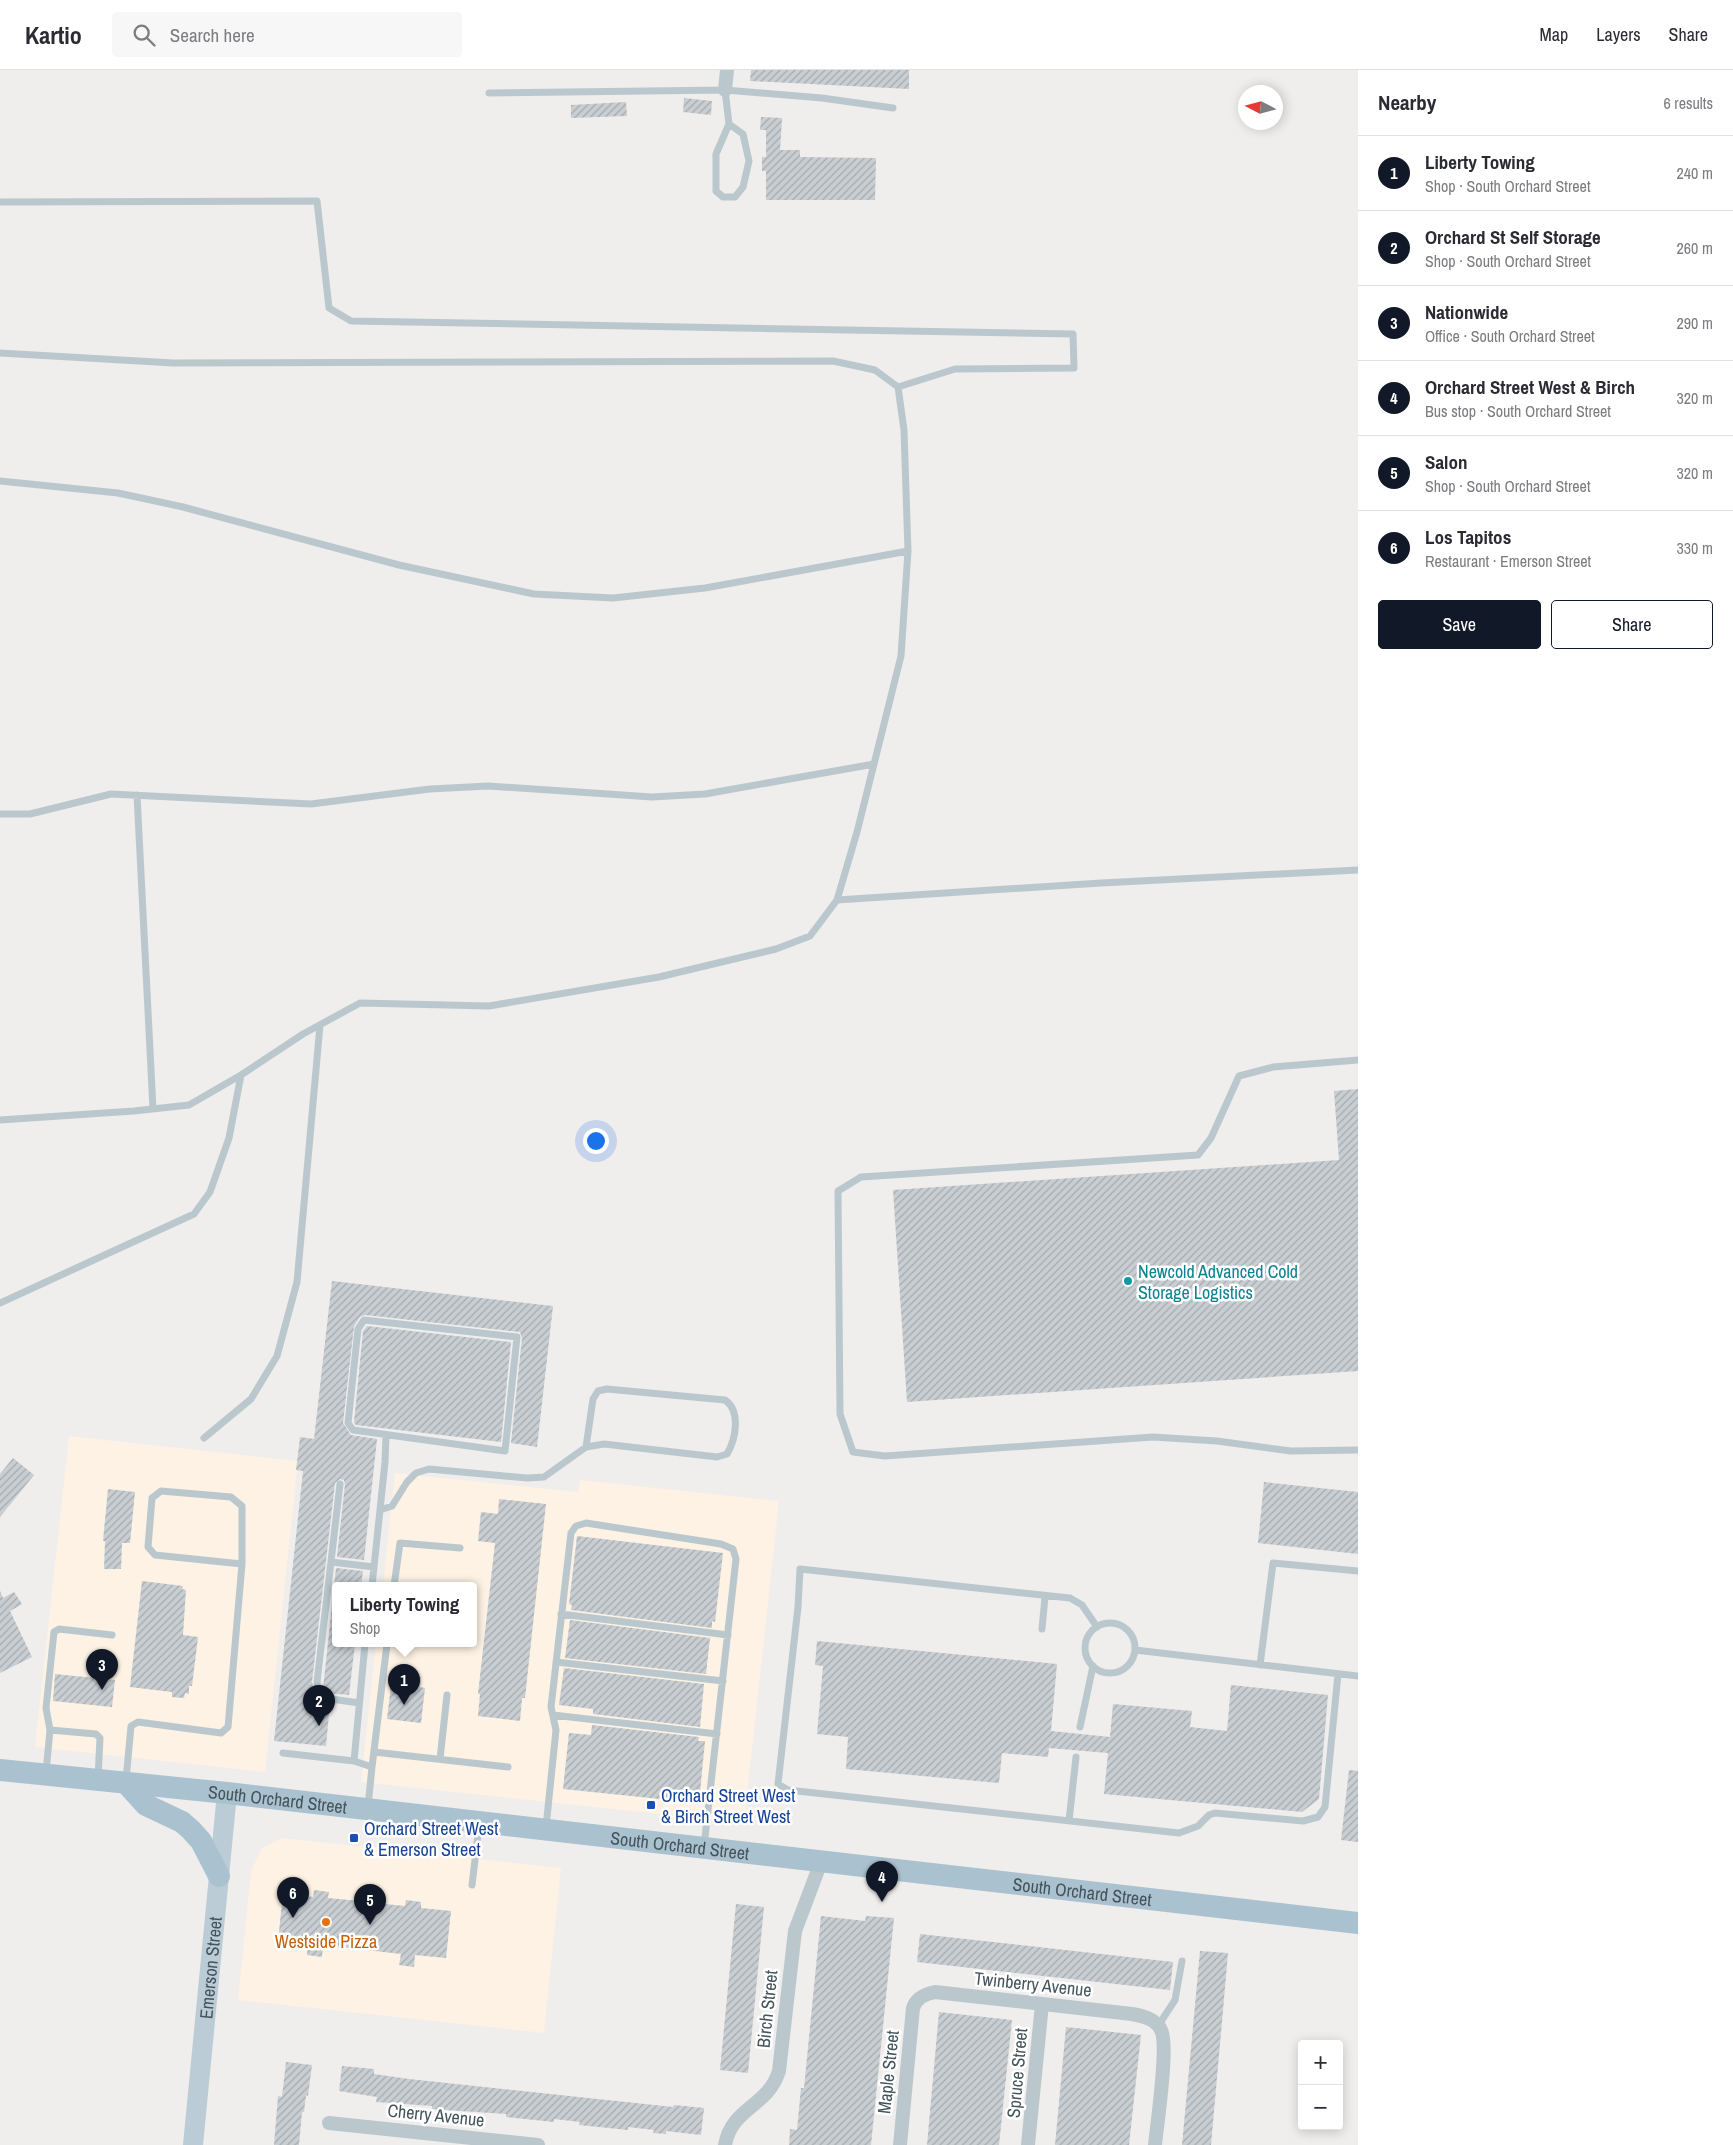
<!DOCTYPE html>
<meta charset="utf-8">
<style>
body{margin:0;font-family:"Archivo Narrow",sans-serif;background:#f7f7f7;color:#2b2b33}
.controls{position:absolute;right:15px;bottom:15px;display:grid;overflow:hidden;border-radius:5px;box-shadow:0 2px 12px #0003}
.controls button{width:45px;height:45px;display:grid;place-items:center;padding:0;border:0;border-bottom:1px solid #e1e1e2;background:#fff;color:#2b2b33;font:25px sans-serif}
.compass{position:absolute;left:1238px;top:15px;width:45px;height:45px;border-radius:50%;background:#fff;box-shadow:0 2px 12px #0003;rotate:276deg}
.you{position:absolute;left:595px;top:1070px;width:18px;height:18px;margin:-12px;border:4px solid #fff;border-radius:50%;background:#1a73e8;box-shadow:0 0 0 8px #1a73e833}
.badge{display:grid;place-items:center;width:32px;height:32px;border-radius:50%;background:#111827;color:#fff;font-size:16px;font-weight:700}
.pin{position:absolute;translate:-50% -41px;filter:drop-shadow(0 1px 2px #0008)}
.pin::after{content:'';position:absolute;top:26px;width:18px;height:15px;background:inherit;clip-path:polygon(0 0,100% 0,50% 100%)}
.popup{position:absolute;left:332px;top:1512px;width:145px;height:65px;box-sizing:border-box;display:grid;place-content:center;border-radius:5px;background:#fff;filter:drop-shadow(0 1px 4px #0005);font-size:16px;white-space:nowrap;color:#7c7c81}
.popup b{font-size:19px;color:#2b2b33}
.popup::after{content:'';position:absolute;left:50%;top:100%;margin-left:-10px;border:10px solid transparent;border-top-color:#fff}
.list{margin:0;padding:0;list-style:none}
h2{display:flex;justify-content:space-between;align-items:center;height:65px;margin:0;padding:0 20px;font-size:21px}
h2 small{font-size:16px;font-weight:400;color:#7c7c81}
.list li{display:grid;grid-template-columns:32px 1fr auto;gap:15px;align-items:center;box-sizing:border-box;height:75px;padding:0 20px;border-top:1px solid #e1e1e2}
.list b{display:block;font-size:19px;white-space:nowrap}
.list p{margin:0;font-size:16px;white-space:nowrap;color:#7c7c81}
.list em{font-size:16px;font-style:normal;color:#7c7c81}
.actions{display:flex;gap:10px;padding:15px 20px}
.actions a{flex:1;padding:11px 0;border:1px solid #111827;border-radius:5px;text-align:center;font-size:18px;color:#111827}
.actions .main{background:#111827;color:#fff}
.icon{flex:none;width:28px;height:28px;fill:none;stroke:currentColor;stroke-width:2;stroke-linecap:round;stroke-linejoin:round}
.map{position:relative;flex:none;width:1358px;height:2075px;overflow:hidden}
header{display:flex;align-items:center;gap:30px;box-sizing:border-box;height:70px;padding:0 25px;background:#fff;border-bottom:1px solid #e1e1e2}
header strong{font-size:24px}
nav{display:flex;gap:28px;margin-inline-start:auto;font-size:18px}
.search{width:350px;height:45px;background:#f7f7f7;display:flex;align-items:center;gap:12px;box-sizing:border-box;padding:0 18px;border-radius:5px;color:#7c7c81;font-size:19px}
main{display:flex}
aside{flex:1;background:#fff}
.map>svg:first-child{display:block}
</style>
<header>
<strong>Kartio</strong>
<div class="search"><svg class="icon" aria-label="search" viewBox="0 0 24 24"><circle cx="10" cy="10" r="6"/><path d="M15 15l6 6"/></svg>Search here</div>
<nav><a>Map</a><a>Layers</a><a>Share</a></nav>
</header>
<main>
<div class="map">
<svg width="1358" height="2075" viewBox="0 0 1358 2075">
<defs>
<pattern id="building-hatch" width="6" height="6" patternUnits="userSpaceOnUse" patternTransform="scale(1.25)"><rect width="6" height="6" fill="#c9ced3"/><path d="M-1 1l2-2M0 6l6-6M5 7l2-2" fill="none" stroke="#a5aaae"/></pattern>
</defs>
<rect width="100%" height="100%" fill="#f0eded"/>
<path fill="#fdf2e3" d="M69 1366 298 1391 265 1702 35 1677Z
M395 1403 578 1422 580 1410 779 1431 744 1753 361 1712 376 1574H473V1516H383Z
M282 1768 561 1798 544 1963 238 1930 251 1801 262 1778Z"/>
<path fill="url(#building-hatch)" d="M751 0H909V19L750 11Z
M684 28 712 31 711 45 683 42Z
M626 32 627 46 571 48V35Z
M761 47 782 48 780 80H800V87L876 88 875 130H766V101H762V87H766V60H760Z
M1358 1019V1301L907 1332 893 1120 1339 1090 1334 1021Z
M332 1211 553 1236 537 1377 511 1373 522 1268 520 1262 365 1245 360 1247 354 1256 343 1353 351 1365 377 1369 364 1490 337 1487 345 1414 344 1410 340 1409 335 1413 312 1612 315 1626 322 1632 330 1634 326 1676 274 1671 303 1401 296 1400 300 1367 314 1369Z
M367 1256 511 1272 501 1372 356 1355 354 1352 363 1261Z
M13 1388 34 1405 0 1447V1404Z
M1264 1412 1358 1422V1484L1258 1473Z
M108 1419 135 1422 130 1473H122L121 1499H104L105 1471H103Z
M499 1429 546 1434 525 1628H522L520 1651 478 1646 480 1624H478L495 1473 478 1471 481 1442 498 1444Z
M577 1466 723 1483 715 1552 712 1551V1558L571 1540 572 1535 569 1534Z
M336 1498 363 1501 361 1516H335V1574H355L349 1625 327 1623 323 1619Z
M142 1511 183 1516 182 1519 186 1520 183 1565 198 1567 192 1616H189V1624L185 1623 184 1628 172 1627V1622L130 1617Z
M0 1521 3 1528 14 1522 22 1534 10 1541 32 1587 0 1603Z
M570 1550 710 1568 706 1604 565 1588Z
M817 1571 1057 1594 1051 1661 1110 1667 1113 1634 1192 1641 1190 1657 1227 1661 1231 1615 1328 1625 1319 1729 1302 1742 1104 1724 1108 1683 1049 1678 1048 1687 1002 1683 999 1713 846 1699 848 1667 817 1664 823 1596 815 1595Z
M564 1598 704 1614 700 1657 593 1644V1639L559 1635Z
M55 1604 115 1610 112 1637 53 1631Z
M397 1604 421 1607 420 1617 425 1618 421 1653 387 1649 391 1615H396Z
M592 1655 699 1667 698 1671H705L699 1733 563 1719 569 1663 591 1665Z
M1349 1700 1358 1701V1772L1341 1770Z
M314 1820 329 1822 328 1828 360 1831 361 1825 376 1827 375 1833 405 1836 406 1830 421 1832V1838L451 1841 446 1888 415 1885 414 1897 399 1895 401 1884 323 1875 322 1887 307 1885 308 1874 278 1871 283 1823 313 1827Z
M736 1834 764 1837 748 2003 720 2000Z
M821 1846 865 1851 866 1846 894 1848 871 2075H789L790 2059 797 2060 801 2018H804Z
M920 1864 1173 1892 1170 1920 917 1892Z
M1200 1881 1228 1883 1221 1963 1211 2075H1182Z
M939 1942 1012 1950 999 2075H927Z
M1066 1957 1141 1965 1129 2075H1055Z
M286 1992 312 1995 308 2026 306 2025 304 2042H302L299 2075H274L278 2026 282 2027Z
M342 1996 374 1999V2004L409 2009 673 2037 674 2035 704 2038 701 2065 666 2061V2064L653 2063 654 2060 628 2057V2060L579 2055 580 2052 554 2049V2052L506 2047V2044L445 2040 432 2039V2036L376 2032 377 2027 339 2021Z"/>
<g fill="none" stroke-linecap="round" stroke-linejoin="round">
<path stroke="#bac8ce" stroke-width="7" d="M725 20 729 54 716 84V121L723 127H735L743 117 749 91 743 64 729 54
M489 23 725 20 822 28 893 38
M0 132 317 131 329 238 351 251 1073 264 1074 298 955 299 898 317
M0 283 173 293 833 291 875 300 898 317 904 360 908 481 901 586 857 762 837 830 810 866 776 879 659 907 489 936 360 933 303 964 241 1005 189 1035 134 1041 0 1050
M0 411 118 423 183 437 399 495 534 524 613 528 705 518 908 481
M137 725 153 1039
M0 744H30L111 724 311 734 430 719 488 716 652 727 705 724 874 694
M837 830 1101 813 1358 800
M1358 990 1273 997 1239 1006 1211 1068 1198 1085 861 1107 838 1121 840 1344 853 1382 885 1386 1153 1367 1217 1371 1291 1381 1358 1380
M0 1233 194 1144 210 1122 229 1068 241 1005
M364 1250 517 1267 505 1381 353 1360 348 1353 358 1259Z
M204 1368 251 1329 277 1286 297 1212 320 955
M340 1414 317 1612 318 1622 325 1628 359 1633
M380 1440 392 1436 407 1412 416 1403 429 1399 527 1408 544 1407 586 1377 604 1374 717 1387 727 1384C736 1369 741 1341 725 1330L607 1319 598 1321 593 1329 586 1377
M331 1492 374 1497
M372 1516 385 1392 386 1365
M394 1516 400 1473 460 1478
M561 1544 728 1565
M1085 1578a25 25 0 1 1 50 0a25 25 0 1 1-50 0Z
M1097 1557 1082 1535 1070 1528 800 1499 798 1537 778 1714 788 1720 1179 1763 1198 1756 1209 1745 1215 1743 1303 1751 1318 1747 1325 1737 1338 1604
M1042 1559 1045 1527
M1135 1580 1358 1606
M556 1592 723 1611
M1260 1595 1273 1493 1358 1501
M553 1645 717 1664
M1080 1657 1093 1596
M50 1660 96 1664 100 1668 98 1708
M374 1682 508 1697
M283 1683 354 1691 372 1697 368 1736
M440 1689 447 1625
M354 1691 365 1574
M372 1697 387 1574
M46 1702 50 1660 46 1638 54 1562 59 1559 112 1565
M126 1710 131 1656 138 1652 221 1663 228 1657 242 1494 155 1485 148 1477 152 1428 161 1421 231 1427 242 1436V1494
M1069 1751 1076 1687
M546 1757 556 1660 551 1637 571 1463 576 1456 586 1453 721 1474 733 1479 736 1489 704 1776
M472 1815 479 1756
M1158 1956 1175 1930 1182 1891"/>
<path stroke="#bac8ce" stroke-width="14" d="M725 20 727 0
M329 2053 538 2075
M725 2075C732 2037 768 2037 779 2001L795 1861 821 1792
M900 2075 913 1938C916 1928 925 1924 935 1922L1132 1944C1143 1946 1156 1949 1161 1960 1169 1975 1157 2054 1155 2075
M1028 2075 1042 1934"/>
<path stroke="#bbccd6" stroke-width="20" id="s1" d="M193 2075 227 1723"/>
<g stroke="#aac2cf" stroke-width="22">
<path id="s2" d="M0 1700 227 1723 1358 1853"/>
<path d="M126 1713 146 1735 182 1752 191 1760 201 1771 219 1806"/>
</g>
</g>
<circle fill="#0f9aa8" stroke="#fff" stroke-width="2" cx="1128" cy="1211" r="5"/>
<g fill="#1a4fb4" stroke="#fff" stroke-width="2">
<rect x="646" y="1730" width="10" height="10" rx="2.5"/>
<rect x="349" y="1763" width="10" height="10" rx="2.5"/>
</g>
<circle fill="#e8710a" stroke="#fff" stroke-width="2" cx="326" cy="1852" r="5"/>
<g text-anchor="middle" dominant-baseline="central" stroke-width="5" stroke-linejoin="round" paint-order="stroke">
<g font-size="18" fill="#0d838f" stroke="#fff" text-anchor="start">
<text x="1138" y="1201">Newcold Advanced Cold<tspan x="1138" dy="21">Storage Logistics</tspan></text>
</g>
<g font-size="18" fill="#164399" stroke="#fff" text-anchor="start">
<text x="661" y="1725">Orchard Street West<tspan x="661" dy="21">&amp; Birch Street West</tspan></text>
<text x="364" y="1758">Orchard Street West<tspan x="364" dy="21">&amp; Emerson Street</tspan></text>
</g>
<g font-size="18" fill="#44545c" stroke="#fff">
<text stroke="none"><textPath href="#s2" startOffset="279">South Orchard Street</textPath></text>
<text stroke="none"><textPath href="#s2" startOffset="684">South Orchard Street</textPath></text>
<text stroke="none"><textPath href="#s2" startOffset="1089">South Orchard Street</textPath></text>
<text stroke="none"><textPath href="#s1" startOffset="178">Emerson Street</textPath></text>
<text transform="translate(1033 1914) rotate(6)">Twinberry Avenue</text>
<text transform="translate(767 1939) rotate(-84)">Birch Street</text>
<text transform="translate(888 2002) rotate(-84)">Maple Street</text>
<text transform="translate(1017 2003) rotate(-85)">Spruce Street</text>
<text transform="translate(436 2045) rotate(6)">Cherry Avenue</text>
</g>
<g font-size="18" fill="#c56008" stroke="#fff">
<text x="326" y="1871">Westside Pizza</text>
</g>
</g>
</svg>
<div class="controls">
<button>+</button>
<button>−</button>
</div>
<svg class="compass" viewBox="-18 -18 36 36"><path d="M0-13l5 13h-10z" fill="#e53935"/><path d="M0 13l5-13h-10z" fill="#7c7c81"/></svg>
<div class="you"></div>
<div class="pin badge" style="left:404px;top:1635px">1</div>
<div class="popup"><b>Liberty Towing</b>Shop</div>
<div class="pin badge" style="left:319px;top:1656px">2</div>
<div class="pin badge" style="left:102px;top:1620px">3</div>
<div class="pin badge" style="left:882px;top:1832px">4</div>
<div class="pin badge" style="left:370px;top:1855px">5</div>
<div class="pin badge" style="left:293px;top:1848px">6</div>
</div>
<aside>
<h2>Nearby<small>6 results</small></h2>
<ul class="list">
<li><span class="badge">1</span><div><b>Liberty Towing</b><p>Shop · South Orchard Street</p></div><em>240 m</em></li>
<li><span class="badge">2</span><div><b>Orchard St Self Storage</b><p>Shop · South Orchard Street</p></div><em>260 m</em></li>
<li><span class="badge">3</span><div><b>Nationwide</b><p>Office · South Orchard Street</p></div><em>290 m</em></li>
<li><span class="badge">4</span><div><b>Orchard Street West &amp; Birch</b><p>Bus stop · South Orchard Street</p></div><em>320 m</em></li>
<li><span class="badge">5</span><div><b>Salon</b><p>Shop · South Orchard Street</p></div><em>320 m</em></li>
<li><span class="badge">6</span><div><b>Los Tapitos</b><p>Restaurant · Emerson Street</p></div><em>330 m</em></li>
</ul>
<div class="actions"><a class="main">Save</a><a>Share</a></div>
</aside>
</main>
